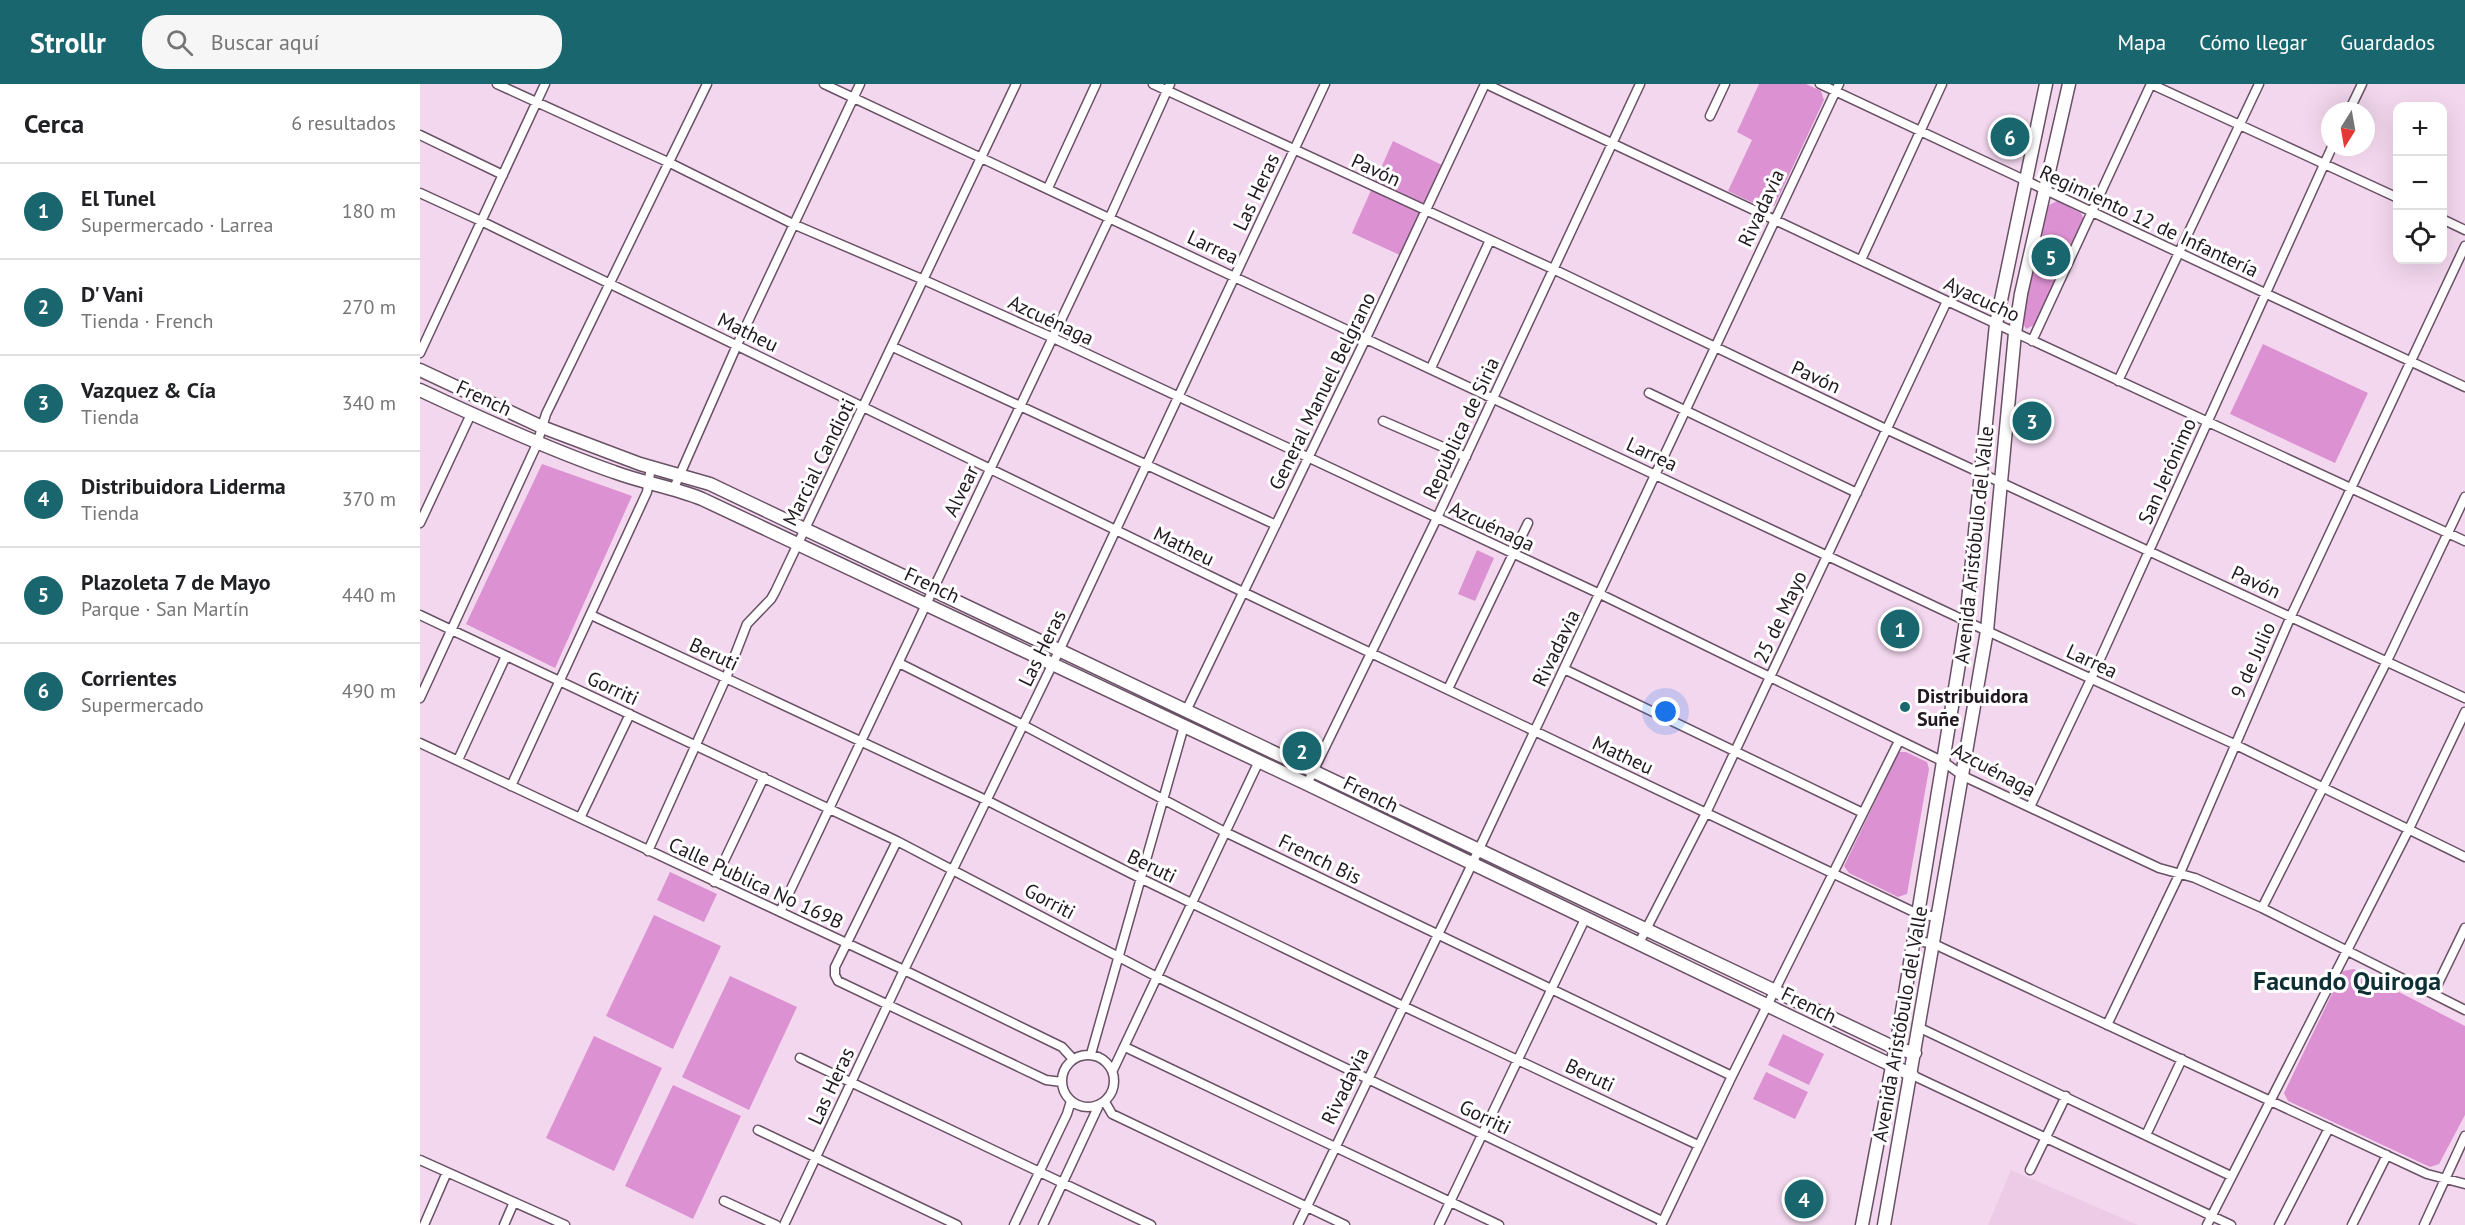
<!DOCTYPE html>
<html lang="es">
<meta charset="utf-8">
<style>
body{margin:0;font-family:"PT Sans",sans-serif;background:#f6f6f6;color:#202124}
.controls{position:absolute;right:18px;top:18px;display:grid;overflow:hidden;border-radius:12px;box-shadow:0 6px 24px #0002}
.controls button{width:54px;height:54px;display:grid;place-items:center;padding:0;border:0;border-bottom:2px solid #e0e0e0;background:#fff;color:#202124;font:30px sans-serif}
.compass{position:absolute;left:1901px;top:18px;width:54px;height:54px;border-radius:50%;background:#fff;box-shadow:0 6px 24px #0002;rotate:191deg}
.you{position:absolute;left:1246px;top:628px;width:21px;height:21px;margin:-15px;border:4px solid #fff;border-radius:50%;background:#1a73e8;box-shadow:0 0 0 9px #1a73e833}
.badge{display:grid;place-items:center;width:39px;height:39px;border-radius:50%;background:#19666e;color:#fff;font-size:20px;font-weight:700}
.pin{position:absolute;translate:-50% -50%;border:3px solid #fff;box-shadow:0 2px 6px #0006}
.list{margin:0;padding:0;list-style:none}
h2{display:flex;justify-content:space-between;align-items:center;height:78px;margin:0;padding:0 24px;font-size:26px}
h2 small{font-size:20px;font-weight:400;color:#757577}
.list li{display:grid;grid-template-columns:39px 1fr auto;gap:18px;align-items:center;box-sizing:border-box;height:96px;padding:0 24px;border-top:2px solid #e0e0e0}
.list b{display:block;font-size:22px;white-space:nowrap}
.list p{margin:0;font-size:20px;white-space:nowrap;color:#757577}
.list em{font-size:20px;font-style:normal;color:#757577}
.icon{flex:none;width:33px;height:33px;fill:none;stroke:currentColor;stroke-width:2;stroke-linecap:round;stroke-linejoin:round}
.map{position:relative;flex:none;width:2045px;height:1141px;overflow:hidden}
header{display:flex;align-items:center;gap:36px;box-sizing:border-box;height:84px;padding:0 30px;background:#19666e;color:#fff}
header strong{font-size:28px}
nav{display:flex;gap:33px;margin-inline-start:auto;font-size:21px}
.search{width:420px;height:54px;background:#f6f6f6;display:flex;align-items:center;gap:15px;box-sizing:border-box;padding:0 21px;border-radius:24px;color:#757577;font-size:22px}
main{display:flex}
aside{flex:1;background:#fff}
.map>svg:first-child{display:block}
</style>
<header>
<strong>Strollr</strong>
<div class="search"><svg class="icon" aria-label="search" viewBox="0 0 24 24"><circle cx="10" cy="10" r="6"/><path d="M15 15l6 6"/></svg>Buscar aquí</div>
<nav><a>Mapa</a><a>Cómo llegar</a><a>Guardados</a></nav>
</header>
<main>
<aside>
<h2>Cerca<small>6 resultados</small></h2>
<ul class="list">
<li><span class="badge">1</span><div><b>El Tunel</b><p>Supermercado · Larrea</p></div><em>180 m</em></li>
<li><span class="badge">2</span><div><b>D' Vani</b><p>Tienda · French</p></div><em>270 m</em></li>
<li><span class="badge">3</span><div><b>Vazquez &amp; Cía</b><p>Tienda</p></div><em>340 m</em></li>
<li><span class="badge">4</span><div><b>Distribuidora Liderma</b><p>Tienda</p></div><em>370 m</em></li>
<li><span class="badge">5</span><div><b>Plazoleta 7 de Mayo</b><p>Parque · San Martín</p></div><em>440 m</em></li>
<li><span class="badge">6</span><div><b>Corrientes</b><p>Supermercado</p></div><em>490 m</em></li>
</ul>
</aside>
<div class="map">
<svg width="2045" height="1141" viewBox="0 0 2045 1141">
<rect width="100%" height="100%" fill="#f3d7ee"/>
<path fill="#edcbe7" d="M1591 1086 1718 1141H1568Z"/>
<path fill="#dc91d2" d="M1339 0H1386L1401 7 1404 16 1355 121 1346 125 1308 107 1332 56 1317 48Z
M973 57 1026 83 984 173 932 149Z
M1637 117 1661 129 1664 136 1614 241 1606 245 1602 237 1606 210 1629 121Z
M1843 260 1948 309 1915 379 1810 330Z
M122 380 212 412 135 584 46 540Z
M1057 466 1074 474 1055 517 1038 510Z
M1479 668H1486L1507 678 1509 685 1487 810 1478 813 1429 789 1424 782Z
M250 788 297 810 284 838 237 816Z
M234 831 301 862 253 965 186 932Z
M1934 885 2045 942V1031L2019 1080 2010 1083 1868 1017 1864 1009 1923 887Z
M310 892 377 923 329 1026 262 993Z
M1363 950 1404 970 1389 1001 1348 981Z
M174 952 242 984 194 1087 126 1054Z
M1346 988 1388 1008 1375 1035 1333 1015Z
M253 1001 321 1032 273 1135 205 1102Z"/>
<g fill="none" stroke-linecap="round" stroke-linejoin="round">
<g stroke="#695165" stroke-width="11">
<path id="minor" d="M77 0 250 79 373 140 504 196 631 253 1180 510 1524 678 1543 692 1739 784 1775 794 1842 824 2045 926
M404 0 1567 547 1814 660 2045 773
M733 0 1133 185 1468 346 2045 614
M1066 0 1527 217 2045 457
M1400 0 2045 303
M1731 0 1978 114
M1929 27 1942 0
M1290 32 1305 0
M0 51 83 91
M628 104 676 0
M0 109 61 137 823 508 1498 830 1518 833
M2022 135 2045 146
M1441 176 1522 0
M1612 257 1731 0
M473 263 856 441
M0 269 125 0
M1011 284 1070 156
M1698 297 1839 0
M1229 309 1437 409
M963 337 1046 373
M254 404 317 261 440 0
M0 439 51 330
M0 531 477 757 737 893 1242 1137
M171 531 566 716 722 795 983 922 1278 1061
M479 579 603 641 805 748 1312 992
M1144 585 1443 729
M1028 605 1108 439
M0 614 117 360 126 330 287 0
M766 627 946 254 1065 0
M0 659 484 886 642 963 653 975
M38 676 86 572
M887 700 1017 434 1220 0
M91 702 227 408 231 383
M1610 723 1671 595 1912 63
M160 734 210 630
M477 757 415 883V891L418 897 626 996 642 998
M228 767 306 594 327 540 351 515 355 508 596 0
M294 798 344 693
M1842 824 1967 577 2045 413
M360 828 690 133 750 0
M1494 856 1514 860 2007 1090 2045 1100
M1218 861 1286 729 1527 217
M2013 910 2045 844
M1687 941 1760 789 1871 532 2045 162
M1500 944 1811 1092
M705 963 1079 1141
M671 970 764 642
M642 997a26 26 0 1 1 52 0a26 26 0 1 1-52 0Z
M380 974 731 1141
M693 986 839 677
M1492 991 1811 1141
M685 1018 692 1030 925 1141
M338 1046 537 1141
M1726 1051 1762 975
M0 1076 145 1141
M1610 1086 1646 1012
M304 1117 356 1141
M4 1141 27 1088
M84 1141 94 1118
M364 1141 484 886 639 567 905 0
M594 1141 647 1030 651 1017
M623 1141 679 1021
M878 1141 1052 780 1419 0
M1019 1141 1165 835
M1241 1141 1312 992 1479 657
M1787 1141 1989 745 2045 628
M1859 1141 1909 1044
M1932 1141 1967 1071
M2004 1141 2045 1052"/>
</g>
<g stroke="#695165" stroke-width="15">
<path id="secondary" d="M0 286 122 343 220 380 290 400 1475 964 1495 969
M0 306C64 336 128 365 194 388 223 399 253 403 282 415L887 700 1492 991
M1442 1141 1480 940 1546 537 1576 240 1626 0
M1464 1141 1567 547 1595 249 1601 210 1649 0"/>
</g>
<use href="#minor" stroke="#fff" stroke-width="8"/>
<use href="#secondary" stroke="#fff" stroke-width="12"/>
</g>
<circle fill="#19666e" stroke="#fff" stroke-width="2" cx="1485" cy="623" r="6"/>
<g text-anchor="middle" dominant-baseline="central" stroke-width="6" stroke-linejoin="round" paint-order="stroke">
<g font-size="20" fill="#211820" stroke="#fff">
<text transform="translate(956 86) rotate(25)">Pavón</text>
<text transform="translate(836 108) rotate(-65)">Las Heras</text>
<text transform="translate(1341 124) rotate(-65)">Rivadavia</text>
<text transform="translate(1729 137) rotate(25)">Regimiento 12 de Infantería</text>
<text transform="translate(793 163) rotate(25)">Larrea</text>
<text transform="translate(1562 215) rotate(25)">Ayacucho</text>
<text transform="translate(631 236) rotate(25)">Azcuénaga</text>
<text transform="translate(328 248) rotate(26)">Matheu</text>
<text transform="translate(1396 293) rotate(25)">Pavón</text>
<text transform="translate(902 307) rotate(-64)">General Manuel Belgrano</text>
<text transform="translate(64 314) rotate(25)">French</text>
<text transform="translate(1041 344) rotate(-65)">República de Siria</text>
<text transform="translate(1232 370) rotate(25)">Larrea</text>
<text transform="translate(399 378) rotate(-64)">Marcial Candioti</text>
<text transform="translate(1747 387) rotate(-66)">San Jerónimo</text>
<text transform="translate(541 407) rotate(-64)">Alvear</text>
<text transform="translate(1072 442) rotate(25)">Azcuénaga</text>
<text transform="translate(1554 461) rotate(-84)">Avenida Aristóbulo del Valle</text>
<text transform="translate(764 462) rotate(26)">Matheu</text>
<text transform="translate(1836 498) rotate(25)">Pavón</text>
<text transform="translate(512 501) rotate(25)">French</text>
<text transform="translate(1360 533) rotate(-65)">25 de Mayo</text>
<text transform="translate(622 564) rotate(-64)">Las Heras</text>
<text transform="translate(1136 564) rotate(-64)">Rivadavia</text>
<text transform="translate(294 570) rotate(25)">Beruti</text>
<text transform="translate(1833 576) rotate(-66)">9 de Julio</text>
<text transform="translate(1672 577) rotate(25)">Larrea</text>
<text transform="translate(193 604) rotate(25)">Gorriti</text>
<text transform="translate(1203 671) rotate(25)">Matheu</text>
<text transform="translate(1574 686) rotate(28)">Azcuénaga</text>
<text transform="translate(951 710) rotate(26)">French</text>
<text transform="translate(900 775) rotate(26)">French Bis</text>
<text transform="translate(732 782) rotate(26)">Beruti</text>
<text transform="translate(336 799) rotate(25)">Calle Publica No 169B</text>
<text transform="translate(630 817) rotate(28)">Gorriti</text>
<text transform="translate(1389 921) rotate(26)">French</text>
<text transform="translate(1480 940) rotate(-80)">Avenida Aristóbulo del Valle</text>
<text transform="translate(1170 991) rotate(25)">Beruti</text>
<text transform="translate(411 1002) rotate(-65)">Las Heras</text>
<text transform="translate(925 1002) rotate(-64)">Rivadavia</text>
<text transform="translate(1065 1033) rotate(26)">Gorriti</text>
</g>
<g font-size="20" font-weight="bold" fill="#211820" stroke="#fff" text-anchor="start">
<text x="1497" y="612">Distribuidora<tspan x="1497" dy="23">Suñe</tspan></text>
</g>
<g font-size="26" font-weight="bold" fill="#0e3035" stroke="#fff">
<text x="1927" y="896">Facundo Quiroga</text>
</g>
</g>
</svg>
<div class="controls">
<button>+</button>
<button>−</button>
<button><svg class="icon" aria-label="locate" viewBox="0 0 24 24"><circle cx="12" cy="12" r="6"/><path d="M12 2v4M12 18v4M2 12h4M18 12h4"/></svg></button>
</div>
<svg class="compass" viewBox="-18 -18 36 36"><path d="M0-13l5 13h-10z" fill="#e53935"/><path d="M0 13l5-13h-10z" fill="#757577"/></svg>
<div class="you"></div>
<div class="pin badge" style="left:1480px;top:545px">1</div>
<div class="pin badge" style="left:882px;top:667px">2</div>
<div class="pin badge" style="left:1612px;top:337px">3</div>
<div class="pin badge" style="left:1384px;top:1115px">4</div>
<div class="pin badge" style="left:1631px;top:173px">5</div>
<div class="pin badge" style="left:1590px;top:53px">6</div>
</div>
</main>
